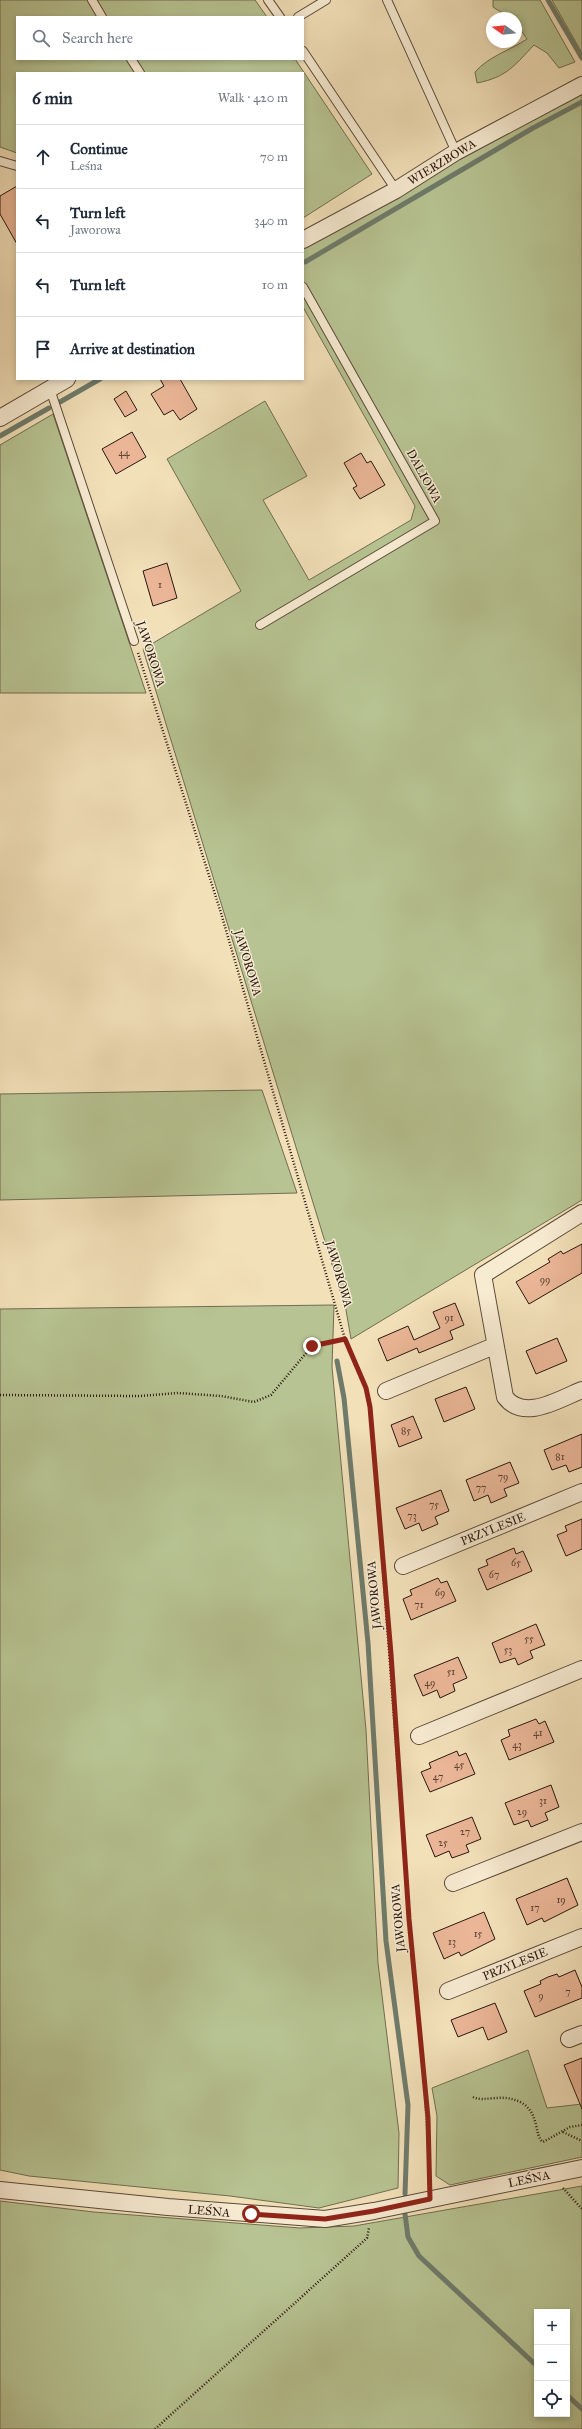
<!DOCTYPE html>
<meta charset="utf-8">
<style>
body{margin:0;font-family:"IM FELL Great Primer",serif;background:#f2f2f3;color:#1f2937}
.controls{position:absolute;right:12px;bottom:12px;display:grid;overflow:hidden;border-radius:0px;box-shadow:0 2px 6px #0003}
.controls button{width:36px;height:36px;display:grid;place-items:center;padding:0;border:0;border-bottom:1px solid #e0e1e3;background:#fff;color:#1f2937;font:20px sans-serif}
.compass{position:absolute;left:486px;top:12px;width:36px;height:36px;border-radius:50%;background:#fff;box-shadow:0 2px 6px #0003;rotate:285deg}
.stop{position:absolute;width:12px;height:12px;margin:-9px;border:3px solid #8f2418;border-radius:50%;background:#fff}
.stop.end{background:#8f2418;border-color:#fff;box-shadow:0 1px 4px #0008}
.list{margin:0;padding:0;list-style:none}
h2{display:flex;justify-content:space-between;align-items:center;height:52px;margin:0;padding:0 16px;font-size:17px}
h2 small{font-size:13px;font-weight:400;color:#747a83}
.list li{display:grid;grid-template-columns:26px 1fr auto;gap:12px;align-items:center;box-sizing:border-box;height:64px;padding:0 16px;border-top:1px solid #e0e1e3}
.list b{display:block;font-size:15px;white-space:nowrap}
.list p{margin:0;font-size:13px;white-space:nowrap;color:#747a83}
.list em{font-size:13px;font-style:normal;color:#747a83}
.icon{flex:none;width:22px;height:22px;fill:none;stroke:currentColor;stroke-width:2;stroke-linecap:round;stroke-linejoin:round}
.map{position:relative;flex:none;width:582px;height:2429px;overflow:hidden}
.search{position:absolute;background:#fff;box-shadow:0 2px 6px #0003;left:16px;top:16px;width:288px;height:44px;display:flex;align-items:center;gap:10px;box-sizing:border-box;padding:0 14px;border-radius:0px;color:#747a83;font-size:15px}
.panel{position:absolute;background:#fff;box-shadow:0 2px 6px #0003;left:16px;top:72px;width:288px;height:308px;border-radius:0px}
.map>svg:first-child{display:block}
</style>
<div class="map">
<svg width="582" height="2429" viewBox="0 0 582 2429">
<rect width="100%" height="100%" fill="#f2e0b9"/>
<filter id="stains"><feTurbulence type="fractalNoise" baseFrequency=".005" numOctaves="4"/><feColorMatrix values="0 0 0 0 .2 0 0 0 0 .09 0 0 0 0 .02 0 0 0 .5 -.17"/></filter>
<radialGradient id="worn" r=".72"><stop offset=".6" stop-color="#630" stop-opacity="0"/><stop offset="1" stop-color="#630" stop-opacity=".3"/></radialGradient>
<path fill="#b7c392" stroke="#706d50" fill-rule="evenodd" d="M0 0H255L267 17H17V59H295L372 174 303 218V73H17V153L0 147Z
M493 0H540L575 62 559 68 547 53 534 45C514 66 507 77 477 83L475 72C489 56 509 51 527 39L516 23V18H510L493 7Z
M552 0H582V53Z
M582 91V1200L351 1339 346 1310 143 649 241 591 167 459 265 401 307 476 263 500 309 580 411 520 415 506 303 307V247Z
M53 414 146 693H0V445Z
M262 1090 297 1193 0 1200V1094Z
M334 1305 332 1367 366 1730 378 1963 399 2133 398 2188 319 2208 230 2196 29 2176 0 2170V1309Z
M528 2050 547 2108 582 2104V2157L450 2185 436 2176 437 2116 432 2088Z
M582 2186V2429H0V2201L94 2212 300 2228 354 2226ZM537 2312H567V2414H537Z"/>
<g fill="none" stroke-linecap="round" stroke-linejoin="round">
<path stroke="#6e7b6b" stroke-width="5" d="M548 0 582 58
M305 262 533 128 582 102
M60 402 100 379
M0 436 49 408
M337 1361 344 1398 368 1643 386 1941 408 2105 405 2194
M405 2214 408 2237 419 2256 537 2366
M567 2395 582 2409"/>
</g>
<path fill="#eab697" stroke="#29170e" d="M17 186V244L0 214V196Z
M160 379H180L197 409 180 420 173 410 164 415 151 394 164 386Z
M126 391 137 410 125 417 114 399Z
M132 432 146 457 116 474 102 449Z
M361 453 367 463 371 461 385 485 360 499 353 488 357 486 344 463Z
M167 563 177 598 153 606 143 571Z
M582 1244V1273L529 1304 516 1282 550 1262 548 1259 561 1251 563 1254Z
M455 1303 464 1325 450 1331 453 1339 419 1353 417 1348 387 1361 378 1339 408 1326 414 1340 440 1328 433 1312Z
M557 1338 567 1361 536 1374 526 1351Z
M466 1387 475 1409 444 1422 435 1399Z
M413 1416 422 1438 399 1447 391 1425Z
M582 1434V1467L569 1472 566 1465 552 1470 544 1450Z
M510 1462 519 1483 504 1489 507 1496 491 1503 488 1495 474 1501 466 1480Z
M441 1490 449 1511 435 1517 438 1524 422 1531 419 1523 405 1529 396 1508Z
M582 1519V1549L566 1556 557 1535 567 1531 565 1526Z
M514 1548 516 1554 523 1551 532 1571 487 1590 478 1569 488 1565 486 1560Z
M438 1578 441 1583 447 1581 456 1601 411 1620 403 1599 412 1595 410 1590Z
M536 1624 545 1645 530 1651 533 1658 518 1665 515 1658 500 1663 492 1643Z
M458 1657 467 1678 453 1684 455 1691 440 1698 437 1690 423 1696 414 1675Z
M536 1719 539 1724 545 1721 554 1742 509 1760 501 1740 510 1736 508 1730Z
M457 1751 459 1756 466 1753 475 1774 430 1792 421 1772 431 1768 429 1763Z
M551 1785 559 1807 545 1813 548 1820 531 1827 528 1820 514 1825 505 1803Z
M472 1817 481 1839 466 1845 469 1852 452 1858 449 1851 435 1857 426 1835Z
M567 1878 578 1905 544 1922 542 1918 527 1925 516 1899Z
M484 1912 495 1939 461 1956 459 1952 444 1959 433 1933Z
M575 1970 582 1987V1998L535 2017 524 1991 541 1984 540 1981 548 1977 557 1974 559 1977Z
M495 2003 507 2032 488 2040 483 2027 458 2037 451 2020Z
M582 2058V2109L564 2065Z"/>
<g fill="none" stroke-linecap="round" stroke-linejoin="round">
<g stroke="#5b4939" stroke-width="10">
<path id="lane" d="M92 0 102 17
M268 0 280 17
M387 0 456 152
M298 17 326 0
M303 51 396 190
M131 59 140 73
M0 161 17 166
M50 389 134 641
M260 625 435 521 303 287"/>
</g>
<g stroke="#5b4939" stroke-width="18">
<path id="street" d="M303 240 396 190 456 152 582 85
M0 418 67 379
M582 1213 483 1275 505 1397C524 1422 559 1399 582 1390
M386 1391 494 1346
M403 1566 582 1492
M419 1736 582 1669
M453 1883 582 1832
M448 1991 582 1937
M569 2039 582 2034
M0 2190 168 2207 325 2219 374 2211 582 2168"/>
</g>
<path stroke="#29170e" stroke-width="2.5" stroke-dasharray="1 2" stroke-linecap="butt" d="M138 653 221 913 345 1339 366 1388 370 1407C384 1577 396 1748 409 1918 416 2007 428 2095 429 2184
M0 1395 140 1396 178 1393 221 1396 254 1402 271 1395 312 1346 345 1339
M473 2097C484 2103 503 2092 522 2103 540 2114 534 2136 543 2142L570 2127 582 2125
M563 2132 582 2141
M563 2188 582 2209
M155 2429 367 2238 369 2228"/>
<use href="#lane" stroke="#f7ebd2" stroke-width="8"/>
<use href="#street" stroke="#f7ebd2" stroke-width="16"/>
</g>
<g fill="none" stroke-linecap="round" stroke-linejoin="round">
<path stroke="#8f2418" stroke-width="5" d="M251 2214 325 2219 374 2211 430 2199 428 2118 409 1919 391 1654 370 1407 366 1388 345 1339 312 1346"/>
</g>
<g text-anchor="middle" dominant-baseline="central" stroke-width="3" stroke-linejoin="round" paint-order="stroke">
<g font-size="10" fill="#593f30">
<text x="124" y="453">44</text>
<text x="160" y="585">1</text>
<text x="545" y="1280">99</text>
<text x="449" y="1318">91</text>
<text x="406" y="1431">85</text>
<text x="560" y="1457">81</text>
<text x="503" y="1477">79</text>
<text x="481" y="1488">77</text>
<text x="434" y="1505">75</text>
<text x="412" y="1516">73</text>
<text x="516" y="1563">65</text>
<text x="494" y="1575">67</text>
<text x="440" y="1593">69</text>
<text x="419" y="1605">71</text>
<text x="529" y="1639">55</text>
<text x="508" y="1650">53</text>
<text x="451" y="1672">51</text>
<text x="430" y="1683">49</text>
<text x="538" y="1733">41</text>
<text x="517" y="1745">43</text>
<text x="459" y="1765">45</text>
<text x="438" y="1777">47</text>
<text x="543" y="1801">31</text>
<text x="522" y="1812">29</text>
<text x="465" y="1832">27</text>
<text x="443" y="1843">25</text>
<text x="561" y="1900">19</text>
<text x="535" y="1908">17</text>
<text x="478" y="1934">15</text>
<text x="452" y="1942">13</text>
<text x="568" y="1992">7</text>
<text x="541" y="1996">9</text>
</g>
<g font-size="12" fill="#29170e" stroke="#f7ebd2">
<text transform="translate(442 162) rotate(-31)">WIERZBOWA</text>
<text transform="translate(424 476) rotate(61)">DALIOWA</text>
<text transform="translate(151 654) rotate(72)">JAWOROWA</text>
<text transform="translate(248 963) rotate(73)">JAWOROWA</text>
<text transform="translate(339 1274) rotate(74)">JAWOROWA</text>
<text transform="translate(493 1529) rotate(-22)">PRZYLESIE</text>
<text transform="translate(374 1595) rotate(-95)">JAWOROWA</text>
<text transform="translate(398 1918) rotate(-95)">JAWOROWA</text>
<text transform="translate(515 1964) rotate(-22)">PRZYLESIE</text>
<text transform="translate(529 2179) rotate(-12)">LEŚNA</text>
<text transform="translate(209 2211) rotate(5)">LEŚNA</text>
</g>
</g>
<rect width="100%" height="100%" filter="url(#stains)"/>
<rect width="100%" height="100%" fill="url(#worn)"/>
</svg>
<div class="controls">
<button>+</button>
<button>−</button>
<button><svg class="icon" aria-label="locate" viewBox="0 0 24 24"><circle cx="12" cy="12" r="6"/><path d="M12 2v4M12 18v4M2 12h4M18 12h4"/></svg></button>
</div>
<svg class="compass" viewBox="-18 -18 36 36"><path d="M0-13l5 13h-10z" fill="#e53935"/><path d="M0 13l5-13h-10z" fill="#747a83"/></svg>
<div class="stop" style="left:251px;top:2214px"></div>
<div class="stop end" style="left:312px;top:1346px"></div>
<div class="search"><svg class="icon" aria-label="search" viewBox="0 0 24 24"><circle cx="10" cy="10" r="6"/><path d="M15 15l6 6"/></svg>Search here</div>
<section class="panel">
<h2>6 min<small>Walk · 420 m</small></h2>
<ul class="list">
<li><svg class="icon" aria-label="ahead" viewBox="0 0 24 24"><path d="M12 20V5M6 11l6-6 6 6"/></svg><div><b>Continue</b><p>Leśna</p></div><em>70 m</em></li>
<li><svg class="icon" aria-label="left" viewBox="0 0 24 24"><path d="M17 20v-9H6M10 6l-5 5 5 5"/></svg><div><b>Turn left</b><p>Jaworowa</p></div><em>340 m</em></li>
<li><svg class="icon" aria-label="left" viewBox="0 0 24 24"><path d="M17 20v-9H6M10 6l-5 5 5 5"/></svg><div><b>Turn left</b></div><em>10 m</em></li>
<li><svg class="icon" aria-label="arrive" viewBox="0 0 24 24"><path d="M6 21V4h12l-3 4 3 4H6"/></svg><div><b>Arrive at destination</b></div></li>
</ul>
</section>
</div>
